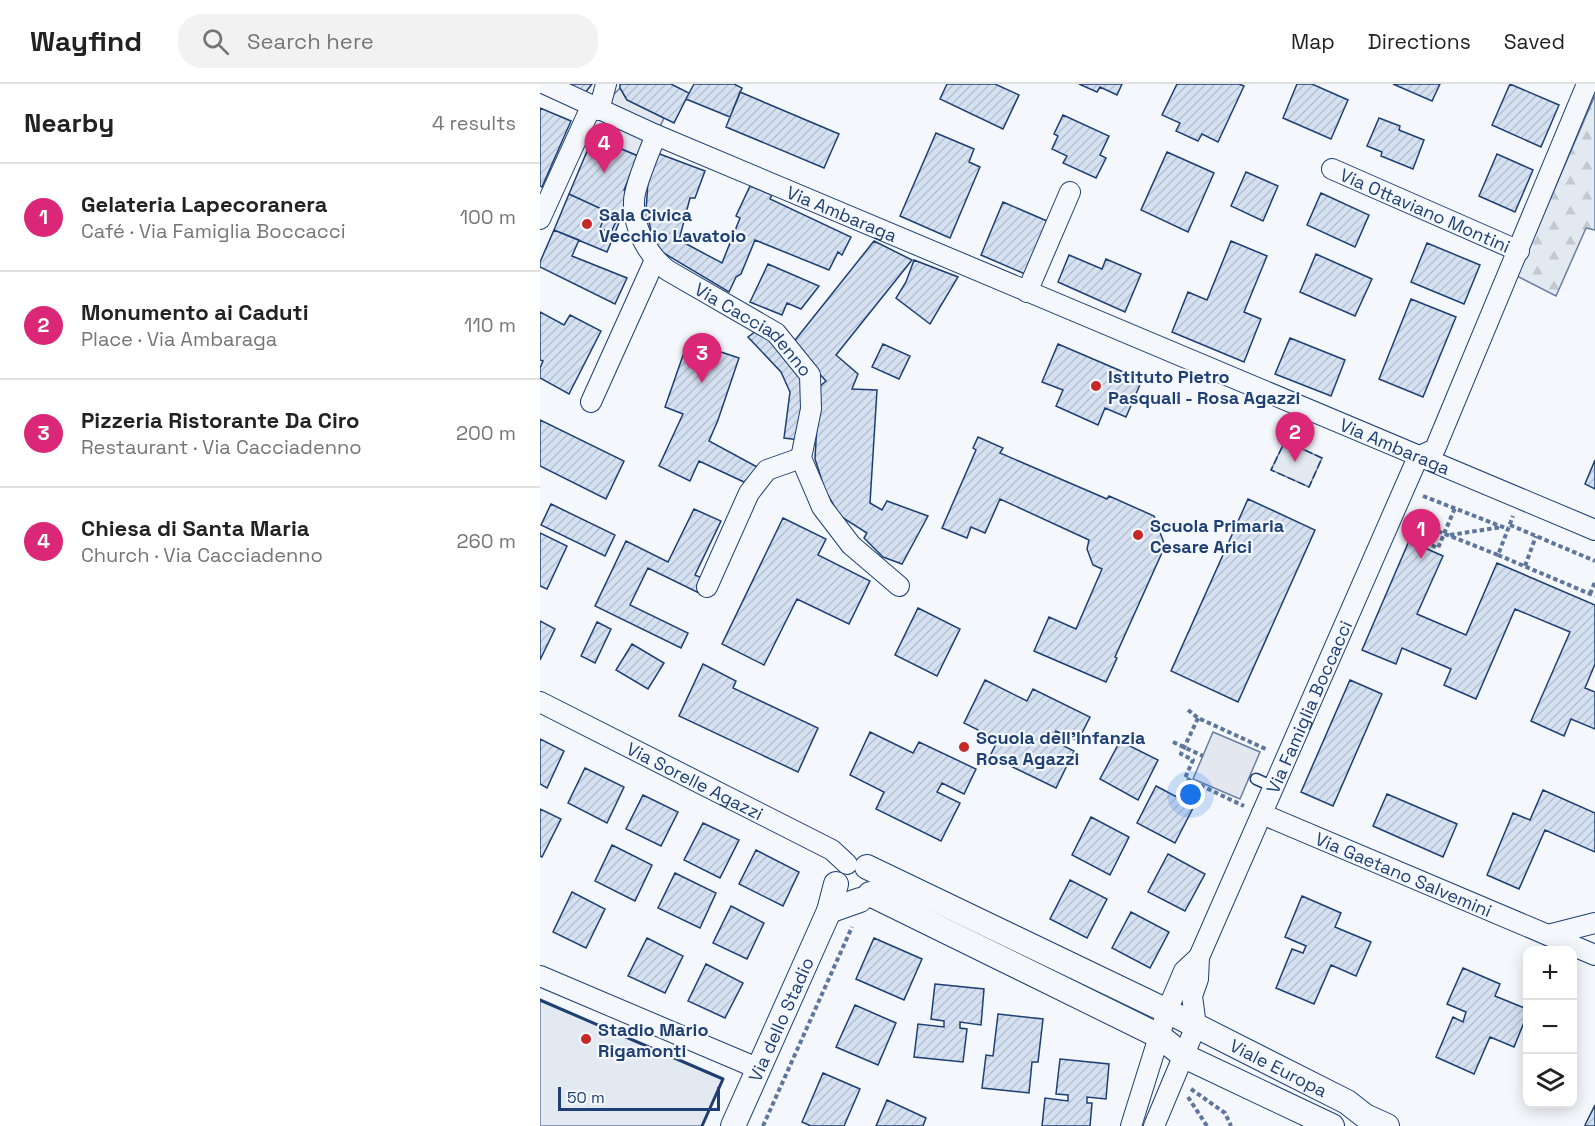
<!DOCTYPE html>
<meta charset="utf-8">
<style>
body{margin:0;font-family:"Space Grotesk",sans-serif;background:#f2f2f2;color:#222}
.controls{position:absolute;right:18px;bottom:18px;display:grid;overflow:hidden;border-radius:12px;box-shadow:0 3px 15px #0003}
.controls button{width:54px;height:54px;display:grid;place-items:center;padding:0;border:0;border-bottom:2px solid #e0e0e0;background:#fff;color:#222;font:30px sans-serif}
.scale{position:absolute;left:18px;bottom:15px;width:162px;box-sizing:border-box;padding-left:6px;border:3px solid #1d3f73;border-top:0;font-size:16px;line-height:21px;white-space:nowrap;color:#1d3f73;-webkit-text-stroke:4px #f4f7fb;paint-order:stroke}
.you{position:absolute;left:651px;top:711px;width:21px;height:21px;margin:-15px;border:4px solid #fff;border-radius:50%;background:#1a73e8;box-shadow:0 0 0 9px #1a73e833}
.badge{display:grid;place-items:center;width:39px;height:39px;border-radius:50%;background:#db2777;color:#fff;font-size:20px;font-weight:700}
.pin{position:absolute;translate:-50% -50px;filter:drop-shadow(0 2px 3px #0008)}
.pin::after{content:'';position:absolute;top:32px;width:21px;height:18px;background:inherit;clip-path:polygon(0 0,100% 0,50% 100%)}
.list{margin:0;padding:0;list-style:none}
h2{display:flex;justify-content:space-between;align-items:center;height:78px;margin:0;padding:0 24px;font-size:26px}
h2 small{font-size:20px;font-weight:400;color:#767676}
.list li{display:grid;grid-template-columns:39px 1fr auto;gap:18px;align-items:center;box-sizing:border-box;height:108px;padding:0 24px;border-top:2px solid #e0e0e0}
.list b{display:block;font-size:22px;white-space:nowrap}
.list p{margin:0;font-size:20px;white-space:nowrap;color:#767676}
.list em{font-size:20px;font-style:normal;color:#767676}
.icon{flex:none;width:33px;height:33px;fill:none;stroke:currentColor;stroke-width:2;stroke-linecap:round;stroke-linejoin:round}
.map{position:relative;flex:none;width:1055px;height:1042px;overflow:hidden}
header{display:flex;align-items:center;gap:36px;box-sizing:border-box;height:84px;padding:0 30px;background:#fff;border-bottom:2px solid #e0e0e0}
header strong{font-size:28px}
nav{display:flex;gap:33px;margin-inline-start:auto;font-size:21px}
.search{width:420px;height:54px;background:#f2f2f2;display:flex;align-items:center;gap:15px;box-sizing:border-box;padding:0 21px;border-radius:24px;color:#767676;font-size:22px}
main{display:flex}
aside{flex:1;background:#fff}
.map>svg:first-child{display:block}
</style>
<header>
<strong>Wayfind</strong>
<div class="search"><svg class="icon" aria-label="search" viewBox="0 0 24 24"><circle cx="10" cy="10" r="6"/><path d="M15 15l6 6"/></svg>Search here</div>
<nav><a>Map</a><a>Directions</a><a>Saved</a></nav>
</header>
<main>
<aside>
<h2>Nearby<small>4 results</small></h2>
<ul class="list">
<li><span class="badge">1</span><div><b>Gelateria Lapecoranera</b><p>Café · Via Famiglia Boccacci</p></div><em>100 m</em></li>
<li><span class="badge">2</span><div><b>Monumento ai Caduti</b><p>Place · Via Ambaraga</p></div><em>110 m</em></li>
<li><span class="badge">3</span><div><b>Pizzeria Ristorante Da Ciro</b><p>Restaurant · Via Cacciadenno</p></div><em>200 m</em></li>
<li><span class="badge">4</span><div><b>Chiesa di Santa Maria</b><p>Church · Via Cacciadenno</p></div><em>260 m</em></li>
</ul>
</aside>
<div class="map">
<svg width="1055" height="1042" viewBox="0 0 1055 1042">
<defs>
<pattern id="forest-firs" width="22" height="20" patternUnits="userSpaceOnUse" patternTransform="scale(1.5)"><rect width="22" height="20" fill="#e3e9f0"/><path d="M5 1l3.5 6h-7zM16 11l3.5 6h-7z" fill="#c2c9d1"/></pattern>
<pattern id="building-hatch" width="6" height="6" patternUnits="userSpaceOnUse" patternTransform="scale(1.5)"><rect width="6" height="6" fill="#d5e0f0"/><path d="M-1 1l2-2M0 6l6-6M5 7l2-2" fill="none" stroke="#b6c1d1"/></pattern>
</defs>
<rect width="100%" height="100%" fill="#f4f7fb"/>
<path fill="url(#forest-firs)" stroke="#687fa3" stroke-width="1.5" d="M1055 11V146L1046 144 1016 212 977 192Z"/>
<path fill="#e3e9f0" stroke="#687fa3" stroke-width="1.5" d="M745 357 782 374 769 403 731 386Z
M0 916 183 995 162 1042H0Z"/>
<path fill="#e3e8f0" stroke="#687fa3" stroke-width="1.5" d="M80 4 87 16 124 34 116 51 98 72 48 51 59 26Z
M673 648 720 668 700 715 653 695Z"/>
<path fill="url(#building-hatch)" stroke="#1d3f73" stroke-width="1.5" d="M25 0H52L45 9Z
M80 0H131L149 9 134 39 87 16 80 4Z
M154 0H194L202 4 190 33 146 15Z
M407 0H455L479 11 463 45 400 15Z
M539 0H582L577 11 560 3 557 8Z
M637 0H699L704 2 678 58 662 50 658 57 636 47 640 39 622 31Z
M757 0H772L808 16 791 55 743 34Z
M853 0H900L892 17Z
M970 0 1019 21 1001 63 952 41Z
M200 8 299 50 284 84 186 43Z
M0 24 31 37 2 103 0 102Z
M523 31 569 52 560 71 566 74 556 94 523 79 527 72 512 65 518 52 514 50Z
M839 34 860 42 859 46 884 56 873 85 841 72 842 68 827 62Z
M396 49 434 65 429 78 440 83 410 154 360 132Z
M53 53 98 72 84 106 91 109 81 134 29 110Z
M627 68 674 89 648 148 601 126Z
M117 69 165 87 155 114H150L139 156 182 179 200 134 196 132 210 102 232 111 230 115 311 153 302 171 298 168 289 186 215 156 201 190 196 193 189 208 122 168 113 154 106 127 108 97Z
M957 70 993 86 975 128 939 112Z
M706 88 738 102 723 137 691 122Z
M781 109 829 131 815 163 767 141Z
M29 110 81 134 67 168 14 146Z
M463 118 507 137 485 190 441 171Z
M65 132 76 137 71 149 60 144Z
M14 146 39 156 32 172 87 194 75 220 0 183V178Z
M334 157 372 176 296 271 318 290 312 305 337 306 330 419 342 426 347 417 388 432 362 480 343 473 324 454 327 449 300 432 285 406 275 375 279 303 286 297 252 260Z
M691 157 727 172 704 228 721 235 704 278 632 248 648 208 667 216Z
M887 159 940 181 924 220 871 198Z
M776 170 832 195 815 232 760 208Z
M529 171 562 185 566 175 601 190 585 228 518 198Z
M374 176 418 193 390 240 356 214 366 198Z
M228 180 279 202 261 225 247 219 242 231 210 218Z
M871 215 916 233 883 313 839 295Z
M0 228 24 241 30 231 61 247 29 310 0 294V284L3 277 0 276Z
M219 245 253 280 267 309 260 356 244 354 250 308 241 288 208 253Z
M750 254 805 276 791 312 735 290Z
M148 257 199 274 178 336 169 357 219 384 204 398 159 377 150 397 119 382 143 330 125 323Z
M343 260 370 272 359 295 332 283Z
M518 260 602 296 586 333 565 324 558 341 516 322 523 306 502 298Z
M0 336 84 377 66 415 0 382Z
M438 353 463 364 460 369 567 415 569 412 614 432 625 462 575 573 577 574 566 598 494 567 509 533 536 545 562 485 553 481 547 465 549 456 460 415 445 449 431 443 427 454 402 444 436 366 433 364Z
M1055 376V405L1045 400Z
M708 415 775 446 698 618 631 587Z
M11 420 75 451 65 472 1 441Z
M154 425 181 437 155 491 166 496 159 509 108 484 90 521 148 549 141 564 55 522 86 457 128 478Z
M243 434 286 455 278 471 330 497 309 540 257 515 224 581 182 560Z
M0 449 27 462 7 505 0 502Z
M869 457 903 472 877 530 926 551 957 479 1055 521V580L1045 604 1055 608V645L1031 635 1024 652 991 637 1030 548 975 525 936 615 904 601 911 585 862 564 856 580 822 566Z
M378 524 420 545 397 592 355 571Z
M0 537 15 545 0 576Z
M57 538 71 545 55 579 41 572Z
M92 560 124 579 108 605 76 586Z
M163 580 196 597 193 604 278 644 258 688 139 632Z
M445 596 487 617 493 605 550 633 538 657 516 647 512 656 534 667 516 704 450 672 458 656 424 639Z
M810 596 842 610 793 722 761 708Z
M330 648 373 669 379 658 436 685 424 710 402 699 397 708 420 719 401 757 336 725 344 708 310 691Z
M0 655 24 667 7 704 0 700Z
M580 657 618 676 598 716 560 695Z
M45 684 84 703 67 739 28 719Z
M616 702 654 722 635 759 597 739Z
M1003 706 1055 729V768L1005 746 979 805 947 791 973 729 990 736Z
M847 710 917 740 903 773 833 742Z
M103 711 138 728 121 762 86 745Z
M0 725 21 735 2 773 0 772Z
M551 733 589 753 570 791 532 771Z
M163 739 199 756 180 794 144 776Z
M72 761 112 781 95 817 55 797Z
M216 766 259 788 243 822 199 800Z
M628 770 665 790 645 827 608 808Z
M135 789 176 809 160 844 118 824Z
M530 796 567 815 547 854 510 835Z
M32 808 65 825 46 864 13 848Z
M762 812 801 829 795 843 831 858 816 892 791 881 774 920 736 904 752 865 763 869 766 862 745 853Z
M191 822 224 839 207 875 173 859Z
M591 828 629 848 610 884 572 864Z
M107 854 143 872 125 909 88 892Z
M334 854 382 875 364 916 316 895Z
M166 880 203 899 185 934 148 917Z
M923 884 960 900 955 912 987 925V931L974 963 950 953 934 990 896 973 913 933 923 938 926 928 907 920Z
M395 900 444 905 441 941 420 938V944L427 945 423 978 374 973 378 940 404 943V937L391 935Z
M315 921 356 939 338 981 296 963Z
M458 930 503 935 498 978H492L489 1009 442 1004 446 971 453 972Z
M520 975 569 980 566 1015 547 1013V1019H552L550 1042H502L505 1014 528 1017V1011L516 1010Z
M283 989 320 1005 304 1042H271L262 1038Z
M347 1016 386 1034 383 1042H336Z
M1055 1021V1042H1046L1045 1041Z"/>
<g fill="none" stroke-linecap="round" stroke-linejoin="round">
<g stroke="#1d3f73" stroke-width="13">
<path id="service" d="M716 695 734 703"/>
</g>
<g stroke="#1d3f73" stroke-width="22">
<g id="minor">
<path id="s1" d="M5 0 116 51 1055 446"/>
<path d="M59 26 66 0"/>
<path id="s2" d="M116 51C110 66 94 103 94 117 93 144 107 170 127 186L236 249 270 291 271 325 261 374 282 423 311 461 359 502"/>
<path id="s3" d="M792 85 979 167"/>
<path d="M0 135 51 23"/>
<path d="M487 208 530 108"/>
<path d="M51 318 115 176"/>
<path d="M878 373 895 365 1047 0"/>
<path d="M167 503 209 409 227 386 261 374"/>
<path id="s4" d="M0 618 292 766 307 780"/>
<path id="s5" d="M722 730 1055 871"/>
<path d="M1008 851 1055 839"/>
<path d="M0 892 217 984"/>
<path d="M591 1042 627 927 644 887 659 873"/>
<path id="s6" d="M614 1042 656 942 652 912 658 895 659 873 878 373"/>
</g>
</g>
<g stroke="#1d3f73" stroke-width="26">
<g id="tertiary">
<path id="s7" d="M327 783 627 927 807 1018 825 1032 847 1042"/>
<path d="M330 810 619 952 644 972 792 1042"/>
<path d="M289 827 320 816"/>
<path id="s8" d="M193 1042 289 827 296 800"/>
</g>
</g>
<path stroke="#5e769c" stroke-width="4" stroke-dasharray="4.5 3" stroke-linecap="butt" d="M883 412 968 445
M870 436 958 471 973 432
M970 441 1055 477
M864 450 898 464 915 424
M910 451 962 443
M958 471 1055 512
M985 482 996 452
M1050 510 1055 498
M648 626 658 634 728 666
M658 634 641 670 653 676 645 694 704 722
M633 658 663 672
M651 1005 685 1029 691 1042
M648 1013 667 1042
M223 1042 312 843"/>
<use href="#service" stroke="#f4f7fb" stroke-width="10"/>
<use href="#minor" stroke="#f4f7fb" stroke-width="20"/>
<use href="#tertiary" stroke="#f4f7fb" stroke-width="24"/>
<path stroke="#1d3f73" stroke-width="1.5" stroke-dasharray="8 3" stroke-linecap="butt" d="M745 357 782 374 769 403 731 386Z"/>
<path stroke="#1d3f73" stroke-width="3" d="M0 916 183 995 162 1042"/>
</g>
<g fill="#c62828" stroke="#f4f7fb" stroke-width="2">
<circle cx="47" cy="140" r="6"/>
<circle cx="556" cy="302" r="6"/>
<circle cx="598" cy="451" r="6"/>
<circle cx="424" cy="663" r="6"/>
<circle cx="46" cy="955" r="6"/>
</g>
<g text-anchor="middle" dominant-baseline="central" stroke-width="4.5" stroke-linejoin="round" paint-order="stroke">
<g font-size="18" fill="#1d3f73" stroke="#f4f7fb">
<text stroke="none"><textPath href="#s3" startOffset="102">Via Ottaviano Montini</textPath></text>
<text stroke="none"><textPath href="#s1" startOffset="324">Via Ambaraga</textPath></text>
<text stroke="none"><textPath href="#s2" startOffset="255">Via Cacciadenno</textPath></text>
<text stroke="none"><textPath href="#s1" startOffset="924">Via Ambaraga</textPath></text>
<text stroke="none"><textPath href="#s6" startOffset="452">Via Famiglia Boccacci</textPath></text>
<text stroke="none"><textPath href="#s4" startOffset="174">Via Sorelle Agazzi</textPath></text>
<text stroke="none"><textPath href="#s5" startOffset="154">Via Gaetano Salvemini</textPath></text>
<text stroke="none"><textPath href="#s8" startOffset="117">Via dello Stadio</textPath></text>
<text stroke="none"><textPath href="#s7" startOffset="458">Viale Europa</textPath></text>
</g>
<g font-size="18" font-weight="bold" fill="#1d3f73" stroke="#f4f7fb" text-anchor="start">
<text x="59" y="130">Sala Civica<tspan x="59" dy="21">Vecchio Lavatoio</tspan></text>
<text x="568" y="292">Istituto Pietro<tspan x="568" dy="21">Pasquali - Rosa Agazzi</tspan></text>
<text x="610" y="441">Scuola Primaria<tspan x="610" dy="21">Cesare Arici</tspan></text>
<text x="436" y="653">Scuola dell'Infanzia<tspan x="436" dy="21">Rosa Agazzi</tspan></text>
<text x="58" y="945">Stadio Mario<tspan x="58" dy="21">Rigamonti</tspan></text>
</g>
</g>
</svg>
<div class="controls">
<button>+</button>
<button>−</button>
<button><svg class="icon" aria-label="layers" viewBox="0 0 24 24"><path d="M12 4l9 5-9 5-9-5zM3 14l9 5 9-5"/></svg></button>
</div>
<div class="scale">50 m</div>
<div class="you"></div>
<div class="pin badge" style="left:881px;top:475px">1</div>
<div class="pin badge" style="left:755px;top:378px">2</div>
<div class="pin badge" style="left:162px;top:299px">3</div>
<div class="pin badge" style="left:64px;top:89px">4</div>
</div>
</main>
